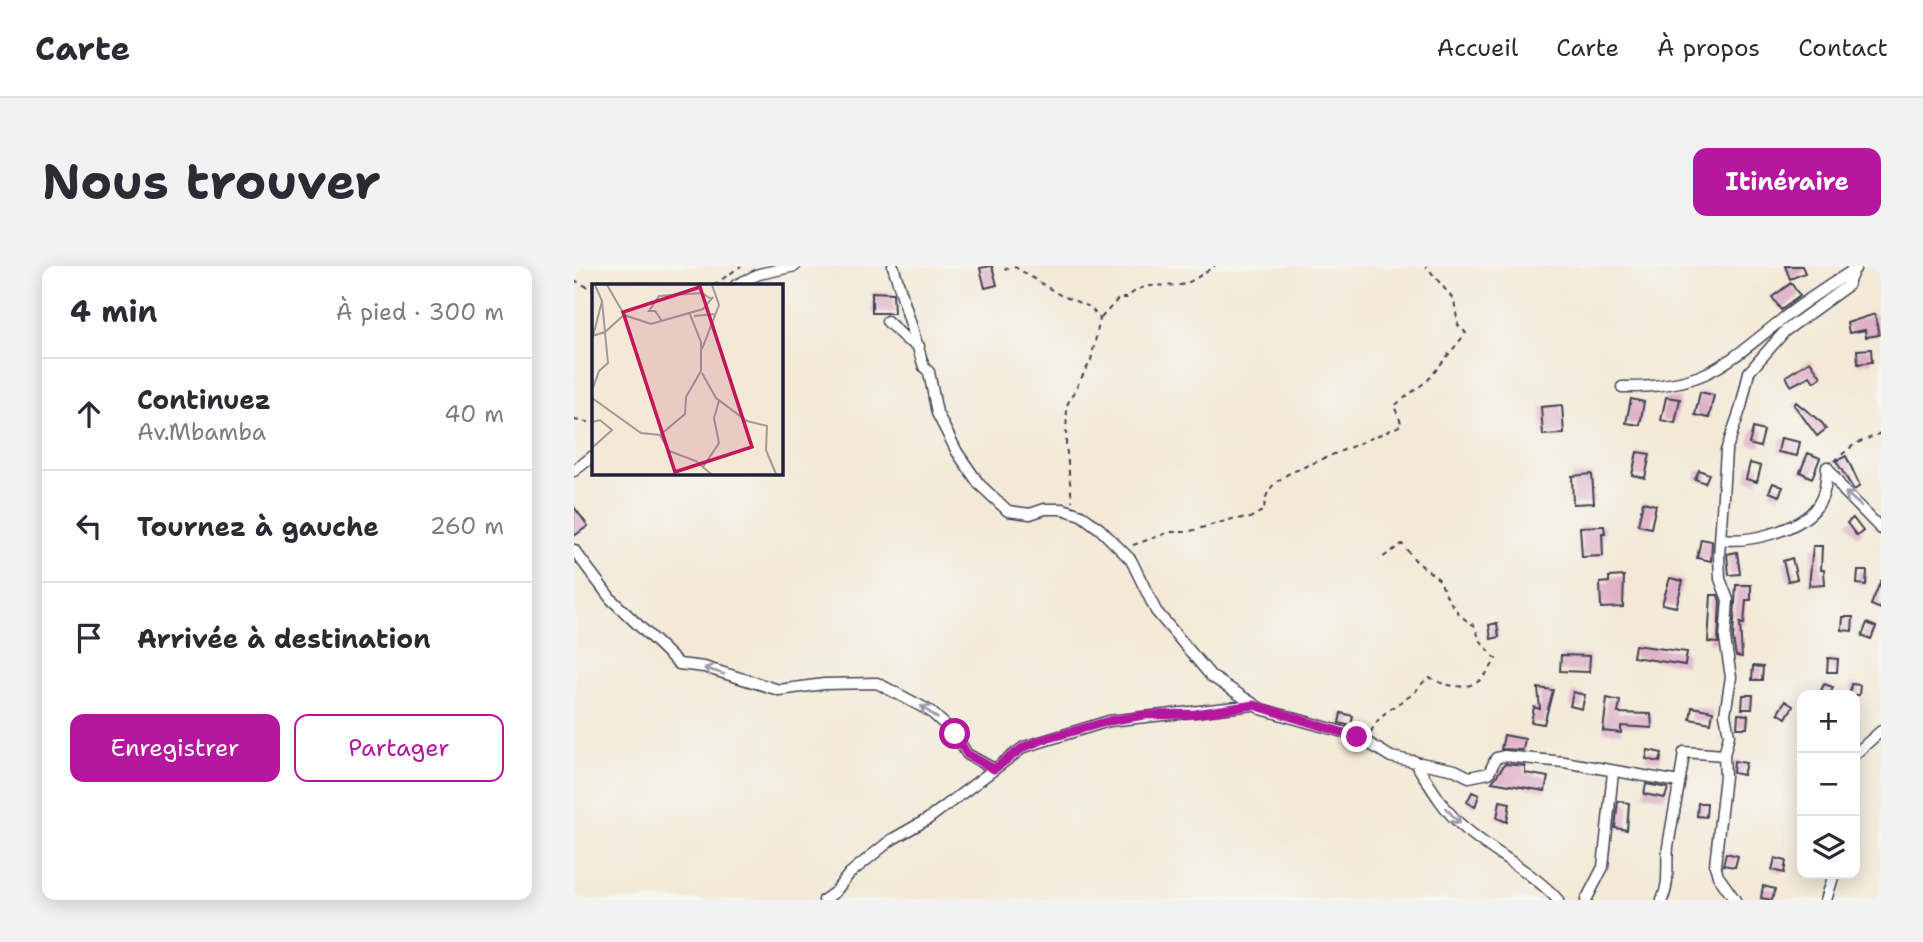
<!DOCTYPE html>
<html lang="fr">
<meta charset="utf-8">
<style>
body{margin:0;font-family:"Shantell Sans",sans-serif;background:#f2f2f3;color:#2b2b33}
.controls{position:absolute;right:21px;bottom:21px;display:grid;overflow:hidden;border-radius:14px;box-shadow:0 4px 18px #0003}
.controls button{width:63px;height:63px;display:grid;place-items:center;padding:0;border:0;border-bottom:2px solid #e1e1e2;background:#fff;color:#2b2b33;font:35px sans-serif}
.stop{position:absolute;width:21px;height:21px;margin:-16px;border:5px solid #b5179e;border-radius:50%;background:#fff}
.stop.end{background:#b5179e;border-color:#fff;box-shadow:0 2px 7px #0008}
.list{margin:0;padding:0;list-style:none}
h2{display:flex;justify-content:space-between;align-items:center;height:91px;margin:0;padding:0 28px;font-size:30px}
h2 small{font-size:23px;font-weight:400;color:#7c7c81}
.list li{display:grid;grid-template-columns:46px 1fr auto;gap:21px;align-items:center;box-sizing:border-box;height:112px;padding:0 28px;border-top:2px solid #e1e1e2}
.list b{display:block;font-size:26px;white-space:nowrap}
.list p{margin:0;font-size:23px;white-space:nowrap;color:#7c7c81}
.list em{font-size:23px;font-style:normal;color:#7c7c81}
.actions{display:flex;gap:14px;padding:21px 28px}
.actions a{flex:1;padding:16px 0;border:2px solid #b5179e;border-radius:14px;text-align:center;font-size:24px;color:#b5179e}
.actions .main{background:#b5179e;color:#fff}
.icon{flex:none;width:38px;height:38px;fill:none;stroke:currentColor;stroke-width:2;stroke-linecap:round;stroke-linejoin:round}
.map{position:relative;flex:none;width:1307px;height:634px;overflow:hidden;border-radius:14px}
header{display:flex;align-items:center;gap:42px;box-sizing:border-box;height:98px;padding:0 35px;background:#fff;border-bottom:2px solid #e1e1e2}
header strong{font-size:33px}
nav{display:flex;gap:38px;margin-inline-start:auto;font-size:24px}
.intro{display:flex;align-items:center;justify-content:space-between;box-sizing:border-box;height:168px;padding:0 42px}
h1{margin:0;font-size:49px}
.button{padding:18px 32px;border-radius:14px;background:#b5179e;color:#fff;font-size:24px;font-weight:700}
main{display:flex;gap:42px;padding:0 42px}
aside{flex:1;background:#fff;border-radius:14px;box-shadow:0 4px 18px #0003}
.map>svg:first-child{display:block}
</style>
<header>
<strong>Carte</strong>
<nav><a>Accueil</a><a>Carte</a><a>À propos</a><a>Contact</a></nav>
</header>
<div class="intro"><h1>Nous trouver</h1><a class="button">Itinéraire</a></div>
<main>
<aside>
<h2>4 min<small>À pied · 300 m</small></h2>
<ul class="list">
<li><svg class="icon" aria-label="ahead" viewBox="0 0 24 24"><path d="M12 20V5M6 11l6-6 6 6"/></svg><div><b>Continuez</b><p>Av.Mbamba</p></div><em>40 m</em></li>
<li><svg class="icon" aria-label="left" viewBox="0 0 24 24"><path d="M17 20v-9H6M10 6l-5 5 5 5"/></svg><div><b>Tournez à gauche</b></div><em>260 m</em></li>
<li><svg class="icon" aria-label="arrive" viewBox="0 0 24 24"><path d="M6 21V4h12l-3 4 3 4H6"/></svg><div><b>Arrivée à destination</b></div></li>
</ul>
<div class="actions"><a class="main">Enregistrer</a><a>Partager</a></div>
</aside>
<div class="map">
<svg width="1307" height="634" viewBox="0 0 1307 634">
<rect width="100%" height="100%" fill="#f6f6f2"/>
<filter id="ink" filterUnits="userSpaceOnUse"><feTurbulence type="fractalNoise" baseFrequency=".0143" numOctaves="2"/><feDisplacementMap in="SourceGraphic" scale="14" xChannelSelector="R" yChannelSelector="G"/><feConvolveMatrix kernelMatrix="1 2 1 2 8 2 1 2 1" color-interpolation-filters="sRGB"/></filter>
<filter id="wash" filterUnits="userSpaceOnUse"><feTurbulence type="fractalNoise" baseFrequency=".00686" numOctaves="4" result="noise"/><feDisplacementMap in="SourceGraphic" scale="28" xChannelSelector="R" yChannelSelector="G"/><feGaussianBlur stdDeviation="1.57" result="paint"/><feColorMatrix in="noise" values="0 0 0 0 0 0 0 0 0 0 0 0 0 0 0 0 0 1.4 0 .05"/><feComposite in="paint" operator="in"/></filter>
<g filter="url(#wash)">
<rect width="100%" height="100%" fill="#f3e9d6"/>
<g id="blocks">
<path fill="#dfb0c6" d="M418 0 423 19 411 22 406 2Z
M1211 0H1228L1231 7 1216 13Z
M1217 17 1226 30 1207 44 1198 31Z
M298 26 319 27 320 47H298Z
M1301 48 1305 69 1292 71 1291 64 1275 67 1273 57Z
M1297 83 1298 96 1284 98 1283 84Z
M1236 95 1247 111 1240 116 1236 110 1217 120 1212 110Z
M1126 126 1140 129 1135 152 1121 149Z
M1092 131 1106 133 1101 157 1087 154Z
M1057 133 1070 136 1066 159 1052 157Z
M1222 136 1248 157 1252 163 1243 170 1220 139Z
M988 139 990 168 969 169 967 141Z
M1179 162 1190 165 1186 181 1175 178Z
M1207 172 1226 176 1223 190 1204 186Z
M1063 186 1076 188 1071 212 1058 209Z
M1234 187 1246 192 1238 212 1226 206Z
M1272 190 1286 220 1280 224 1262 195Z
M1176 197 1187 200 1183 216 1172 213Z
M1125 204 1135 208 1131 217 1121 213Z
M1018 208 1020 237 999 238 998 210Z
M1199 217 1209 221 1205 230 1195 226Z
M1069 236 1082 239 1077 262 1064 259Z
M0 241 14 260 0 270Z
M1279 252 1289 265 1283 270 1273 257Z
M1028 260H1030L1031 267H1028L1029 290 1008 291 1006 261Z
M1127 273 1138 275 1137 295 1123 292Z
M1239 280H1248L1247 304H1250L1251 319 1235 320Z
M1163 286 1166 308 1155 309 1153 288Z
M1218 292 1223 313 1214 315 1209 295Z
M1284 305H1293L1292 319 1283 318Z
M1050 310 1049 341 1027 342 1026 317 1035 316V311Z
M1096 312 1109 315 1102 341 1088 338Z
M1307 314V343L1297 339Z
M1162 319H1177V334H1172L1170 358 1166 357 1168 391 1162 390 1159 373Z
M1137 329H1144L1146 335 1144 377 1134 376Z
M1269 351H1279L1278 365 1268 364Z
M923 357 925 371 917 373 915 359Z
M1293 357 1302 361 1297 373 1288 370Z
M1061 379 1113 386 1111 399 1059 391Z
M987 389 1016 390 1015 406 986 405Z
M1254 392 1264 393 1263 406H1253Z
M1179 400 1189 401 1188 414H1178Z
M1250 418 1259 421 1256 429H1245Z
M1277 418 1286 419 1285 429H1276Z
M964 422 979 424 970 458 957 456 960 441 966 443Z
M999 426 1011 429 1008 443 996 440Z
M1169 429H1179L1178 443H1168Z
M1033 432 1046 435 1044 447 1077 448 1078 462 1047 460V467L1029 465Z
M1211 435 1219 440 1212 452 1204 447Z
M1118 441 1139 445 1137 457 1116 453Z
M767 447 779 450 777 460 765 457Z
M1164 448 1174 449 1173 462H1163Z
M930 469 951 473 949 484 927 483Z
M1074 484 1088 487 1086 496 1072 493Z
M1160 495 1172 497 1169 509 1159 507Z
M931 498 951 500V507L974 511 971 525 918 516Z
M1072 518 1094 522 1091 532 1070 528Z
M898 526 905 529 901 541 893 536Z
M926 535 936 537 933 556 923 552Z
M1044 535 1055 537 1053 564 1041 562Z
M1124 537H1133L1132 551 1123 550Z
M1152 587 1164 590 1161 601 1149 599Z
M1201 592 1212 595 1210 607 1198 604Z
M1189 620 1201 623 1198 634 1187 632Z"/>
</g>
</g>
<g filter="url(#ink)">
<use href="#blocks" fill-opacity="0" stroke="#414052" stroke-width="2"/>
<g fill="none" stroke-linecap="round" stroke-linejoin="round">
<g stroke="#414052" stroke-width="13">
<path id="minor" d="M319 0 350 101 355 106 363 147 383 186 405 218 434 245 456 248 471 243H489L507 249 526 263 557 294 582 345 637 410 687 443 783 470 817 491 881 504 895 511 915 507 922 492 930 490 990 496 1105 516
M162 19 185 8 221 0
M313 55 333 74 345 80
M1048 121C1128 122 1147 102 1206 55 1229 36 1256 19 1281 3
M1253 201 1270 225 1307 263
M0 205 19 190
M1148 273C1176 277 1227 264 1244 239 1252 227 1252 214 1253 201
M0 284 37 333 105 398 130 401 205 424 250 418 303 417 356 445 381 468 393 488 420 503
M1281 488 1307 465
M840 495C854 516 867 540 885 557 916 586 956 603 984 634
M250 634 261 626 275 608 317 574 354 553 450 481 535 455 680 439
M1012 634 1029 601 1039 506
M1088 634C1096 617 1092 600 1094 581 1099 548 1106 518 1110 486L1150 489
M1161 634 1144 610 1141 599 1151 510 1150 489 1155 469 1151 448 1157 411 1151 373 1154 334 1146 313 1145 290 1152 185 1167 141 1175 106 1211 65 1273 20 1280 3 1278 0
M1252 634 1260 608"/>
</g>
<path stroke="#414052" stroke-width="2" stroke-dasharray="5 5" stroke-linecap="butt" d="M430 3 441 1 486 29 516 41 526 53 517 94 493 139 492 178 498 235
M0 14 19 24
M140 19 167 0
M527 52 545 32H553C569 15 585 21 606 19 618 17 630 6 641 0
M0 154 19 157
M1260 195 1281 178 1307 167
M559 279 596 266H613L662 252 674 253 690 244C691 224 699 217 716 207L828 159 820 140 854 114 892 67 884 59 880 34 852 0
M797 466C806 445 823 440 840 427 844 423 850 413 856 412 859 412 866 417 870 418 898 425 908 417 922 393L906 374 900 359C886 353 869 329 867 315L842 295 828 278 805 294"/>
<use href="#minor" stroke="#fff" stroke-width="10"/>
</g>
<defs><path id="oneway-shaft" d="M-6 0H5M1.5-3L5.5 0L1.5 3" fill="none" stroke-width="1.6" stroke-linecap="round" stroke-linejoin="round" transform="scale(1.75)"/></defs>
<g stroke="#9c9ca7">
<use href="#oneway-shaft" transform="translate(1279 233) rotate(-139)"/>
<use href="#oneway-shaft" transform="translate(140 405) rotate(-162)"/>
<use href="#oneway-shaft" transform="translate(355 446) rotate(-143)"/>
<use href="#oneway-shaft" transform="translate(879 550) rotate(47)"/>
</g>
</g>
<g fill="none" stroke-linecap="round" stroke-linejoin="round" filter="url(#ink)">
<path stroke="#b5179e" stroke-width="9" d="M381 468 393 488 420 503 450 481 468 474 535 455 570 449 621 448 680 439 783 471"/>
</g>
<g transform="translate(18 18)">
<rect width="191" height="191" fill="#f3e9d6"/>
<path fill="none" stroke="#9f9998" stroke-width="2" d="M15 1 33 32M102 32 124 30M70 37 63 27H57L67 12 110 9 119 15M0 52 13 48 32 31 59 40 111 25 121 13M0 56 10 17 3 1M110 65 127 21 120 1M110 89 124 114 155 137 175 142 174 166 184 190M1 104 7 87 16 79 10 17M0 114 49 149 68 151 77 167 104 177 119 190M0 138 8 136 20 146 0 164M68 151 93 130 94 113 109 87V58L97 28M111 183 127 159 122 134 127 117"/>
<path fill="#c2185b" fill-opacity="0.15" stroke="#c2185b" stroke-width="3.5" d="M108 3 160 163 83 188 31 28Z"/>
<rect width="191" height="191" fill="none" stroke="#22223b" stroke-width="3.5"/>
</g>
</svg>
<div class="controls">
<button>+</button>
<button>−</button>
<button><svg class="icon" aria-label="layers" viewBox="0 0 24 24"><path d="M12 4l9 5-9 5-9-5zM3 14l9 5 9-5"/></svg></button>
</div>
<div class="stop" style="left:381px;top:468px"></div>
<div class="stop end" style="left:783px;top:471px"></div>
</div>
</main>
